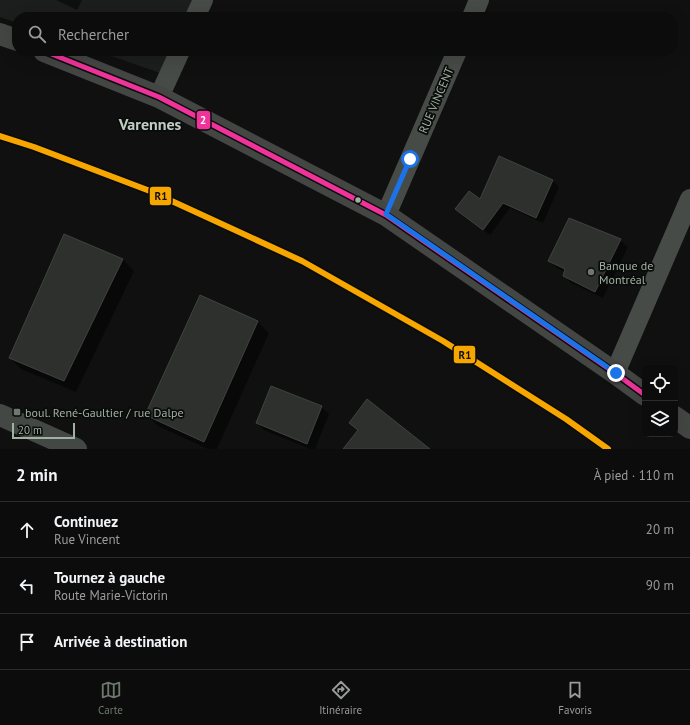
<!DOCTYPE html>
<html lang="fr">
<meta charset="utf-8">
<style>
body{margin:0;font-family:"PT Sans",sans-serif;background:#141514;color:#f1f3f6}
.controls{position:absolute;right:12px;bottom:12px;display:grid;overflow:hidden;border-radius:8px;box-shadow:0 4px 16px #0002}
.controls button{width:36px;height:36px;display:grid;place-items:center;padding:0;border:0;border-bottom:1px solid #2b2c2c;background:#0b0c0b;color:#f1f3f6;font:20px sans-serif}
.scale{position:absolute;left:12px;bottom:10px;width:63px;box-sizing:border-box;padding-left:4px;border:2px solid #a1b1a1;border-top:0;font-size:11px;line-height:14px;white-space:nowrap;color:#a1b1a1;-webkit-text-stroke:3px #0a0b0b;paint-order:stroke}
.stop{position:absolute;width:12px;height:12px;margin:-9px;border:3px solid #1a73e8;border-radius:50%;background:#fff}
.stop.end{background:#1a73e8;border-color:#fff;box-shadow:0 1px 4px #0008}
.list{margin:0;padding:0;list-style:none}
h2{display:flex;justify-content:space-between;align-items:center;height:52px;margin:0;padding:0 16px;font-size:17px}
h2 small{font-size:13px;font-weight:400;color:#9a9b9d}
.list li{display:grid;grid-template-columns:26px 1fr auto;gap:12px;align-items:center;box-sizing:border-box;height:56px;padding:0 16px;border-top:1px solid #2b2c2c}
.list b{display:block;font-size:15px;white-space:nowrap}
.list p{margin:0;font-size:13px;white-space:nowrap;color:#9a9b9d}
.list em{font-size:13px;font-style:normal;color:#9a9b9d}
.icon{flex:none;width:22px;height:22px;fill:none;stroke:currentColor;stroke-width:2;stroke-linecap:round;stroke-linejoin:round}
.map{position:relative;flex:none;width:690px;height:449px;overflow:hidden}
.search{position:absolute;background:#0b0c0b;box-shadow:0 4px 16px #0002;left:12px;right:12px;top:12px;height:44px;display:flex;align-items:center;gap:10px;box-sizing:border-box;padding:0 14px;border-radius:16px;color:#9a9b9d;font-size:15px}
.sheet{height:220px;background:#0b0c0b}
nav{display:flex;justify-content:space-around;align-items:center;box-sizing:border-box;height:56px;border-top:1px solid #2b2c2c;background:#0b0c0b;font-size:11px;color:#9a9b9d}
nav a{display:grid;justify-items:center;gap:2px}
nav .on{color:#6e796e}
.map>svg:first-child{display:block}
</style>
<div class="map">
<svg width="690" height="449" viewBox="0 0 690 449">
<rect width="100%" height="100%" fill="#0f100f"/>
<path fill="#1c1e1d" d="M0 0H192L184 17H17V23L0 17Z
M97 51H169L160 73Z"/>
<path fill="#0007" d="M56 0H82L77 10Z
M500 157 553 181 559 187 543 223 510 208 490 235 463 215 457 209 480 200Z
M65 235 123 259 134 271 76 392 21 369 10 358Z
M620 240 628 247 603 298 571 283 564 276 565 272 557 268 549 261Z
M258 322 269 333 217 449H208L158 426 146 415Z
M321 407 329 414 315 449H310L264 430 257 423Z"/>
<path fill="#2e302e" stroke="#3f443f" d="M499 156 553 180 536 218 503 203 483 230 455 209 469 191 480 199Z
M569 218 621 239 595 292 563 276 565 269 548 261Z
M64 234 123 259 64 381 9 358Z
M200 295 258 321 204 442 145 415Z
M271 386 322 406 307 444 256 423Z
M367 399 430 449H343L358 430 349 423Z"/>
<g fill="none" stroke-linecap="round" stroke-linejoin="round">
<path stroke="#474b47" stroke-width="20" d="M195 17 203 0
M472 17 479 0
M159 97 180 51
M386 215 457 51
M615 373 690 199"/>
<path stroke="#444844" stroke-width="22" d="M0 415 76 449"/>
<path stroke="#444644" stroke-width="22" d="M0 34 17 40
M44 51 159 97 386 215 615 373 645 395
M675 417 690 428"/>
<g stroke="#0a0b0b" stroke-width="8">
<path id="bus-1" d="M44 51 159 97 386 215 615 373 645 395"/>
</g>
<use href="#bus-1" stroke="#ef339a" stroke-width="5"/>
<g stroke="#0a0b0b" stroke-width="9">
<path id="rail-1" d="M0 136 34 147 150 191 302 261 443 341 566 419 608 449"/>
</g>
<use href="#rail-1" stroke="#f7a600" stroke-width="6"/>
</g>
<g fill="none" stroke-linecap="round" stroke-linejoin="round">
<path stroke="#1a73e8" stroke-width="5" d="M410 159 386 214 616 373"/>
</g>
<circle fill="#a1b1a1" stroke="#0a0b0b" stroke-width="1.5" cx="358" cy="200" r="3.5"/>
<g fill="#6e796e" stroke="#0a0b0b" stroke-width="1.5">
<circle cx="591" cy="272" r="4"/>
<rect x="13" y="408" width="8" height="8" rx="2"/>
</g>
<g text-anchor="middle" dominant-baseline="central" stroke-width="3.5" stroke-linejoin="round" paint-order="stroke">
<g font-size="12" fill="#a1b1a1" stroke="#0a0b0b">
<text transform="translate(436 100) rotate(-67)">RUE VINCENT</text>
</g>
<g font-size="12" fill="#a1b1a1" stroke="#0a0b0b" text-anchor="start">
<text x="599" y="265">Banque de<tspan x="599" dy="14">Montréal</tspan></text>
<text x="25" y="412">boul. René-Gaultier / rue Dalpe</text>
</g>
<g font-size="16" font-weight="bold" fill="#c2cdc2" stroke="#0a0b0b">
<text x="150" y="124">Varennes</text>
</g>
</g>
<g stroke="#0a0b0b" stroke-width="1.5">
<rect x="196" y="110" width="15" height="20" rx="4" fill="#ef339a"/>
<rect x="149" y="186" width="23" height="20" rx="4" fill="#f7a600"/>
<rect x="453" y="345" width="23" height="19" rx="4" fill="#f7a600"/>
</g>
<g font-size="11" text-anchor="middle" font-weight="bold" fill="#fff">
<text x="203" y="124">2</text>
</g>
<g font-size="11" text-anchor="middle" font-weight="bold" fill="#111">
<text x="161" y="200">R1</text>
<text x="465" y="359">R1</text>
</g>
</svg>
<div class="controls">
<button><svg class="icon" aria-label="locate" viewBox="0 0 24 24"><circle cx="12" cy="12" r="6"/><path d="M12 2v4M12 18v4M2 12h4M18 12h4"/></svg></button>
<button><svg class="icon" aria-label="layers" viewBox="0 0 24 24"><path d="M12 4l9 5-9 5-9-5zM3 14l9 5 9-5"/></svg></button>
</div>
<div class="scale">20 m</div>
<div class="stop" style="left:410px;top:159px"></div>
<div class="stop end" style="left:616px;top:373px"></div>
<div class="search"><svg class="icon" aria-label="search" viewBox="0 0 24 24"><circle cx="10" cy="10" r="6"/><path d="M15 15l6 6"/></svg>Rechercher</div>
</div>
<section class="sheet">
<h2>2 min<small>À pied · 110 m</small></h2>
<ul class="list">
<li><svg class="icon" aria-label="ahead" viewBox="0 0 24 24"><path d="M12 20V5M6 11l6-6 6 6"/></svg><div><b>Continuez</b><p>Rue Vincent</p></div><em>20 m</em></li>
<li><svg class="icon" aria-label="left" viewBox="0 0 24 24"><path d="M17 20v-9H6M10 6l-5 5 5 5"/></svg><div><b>Tournez à gauche</b><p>Route Marie-Victorin</p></div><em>90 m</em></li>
<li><svg class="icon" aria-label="arrive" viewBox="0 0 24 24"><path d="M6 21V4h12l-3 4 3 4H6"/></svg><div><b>Arrivée à destination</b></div></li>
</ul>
</section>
<nav>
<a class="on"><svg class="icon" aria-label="map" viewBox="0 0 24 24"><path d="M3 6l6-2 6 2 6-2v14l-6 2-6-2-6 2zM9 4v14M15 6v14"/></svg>Carte</a>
<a><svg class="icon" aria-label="directions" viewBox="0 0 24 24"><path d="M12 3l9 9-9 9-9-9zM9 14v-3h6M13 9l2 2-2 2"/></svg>Itinéraire</a>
<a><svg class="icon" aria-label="saved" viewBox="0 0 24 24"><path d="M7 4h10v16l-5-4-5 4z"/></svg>Favoris</a>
</nav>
